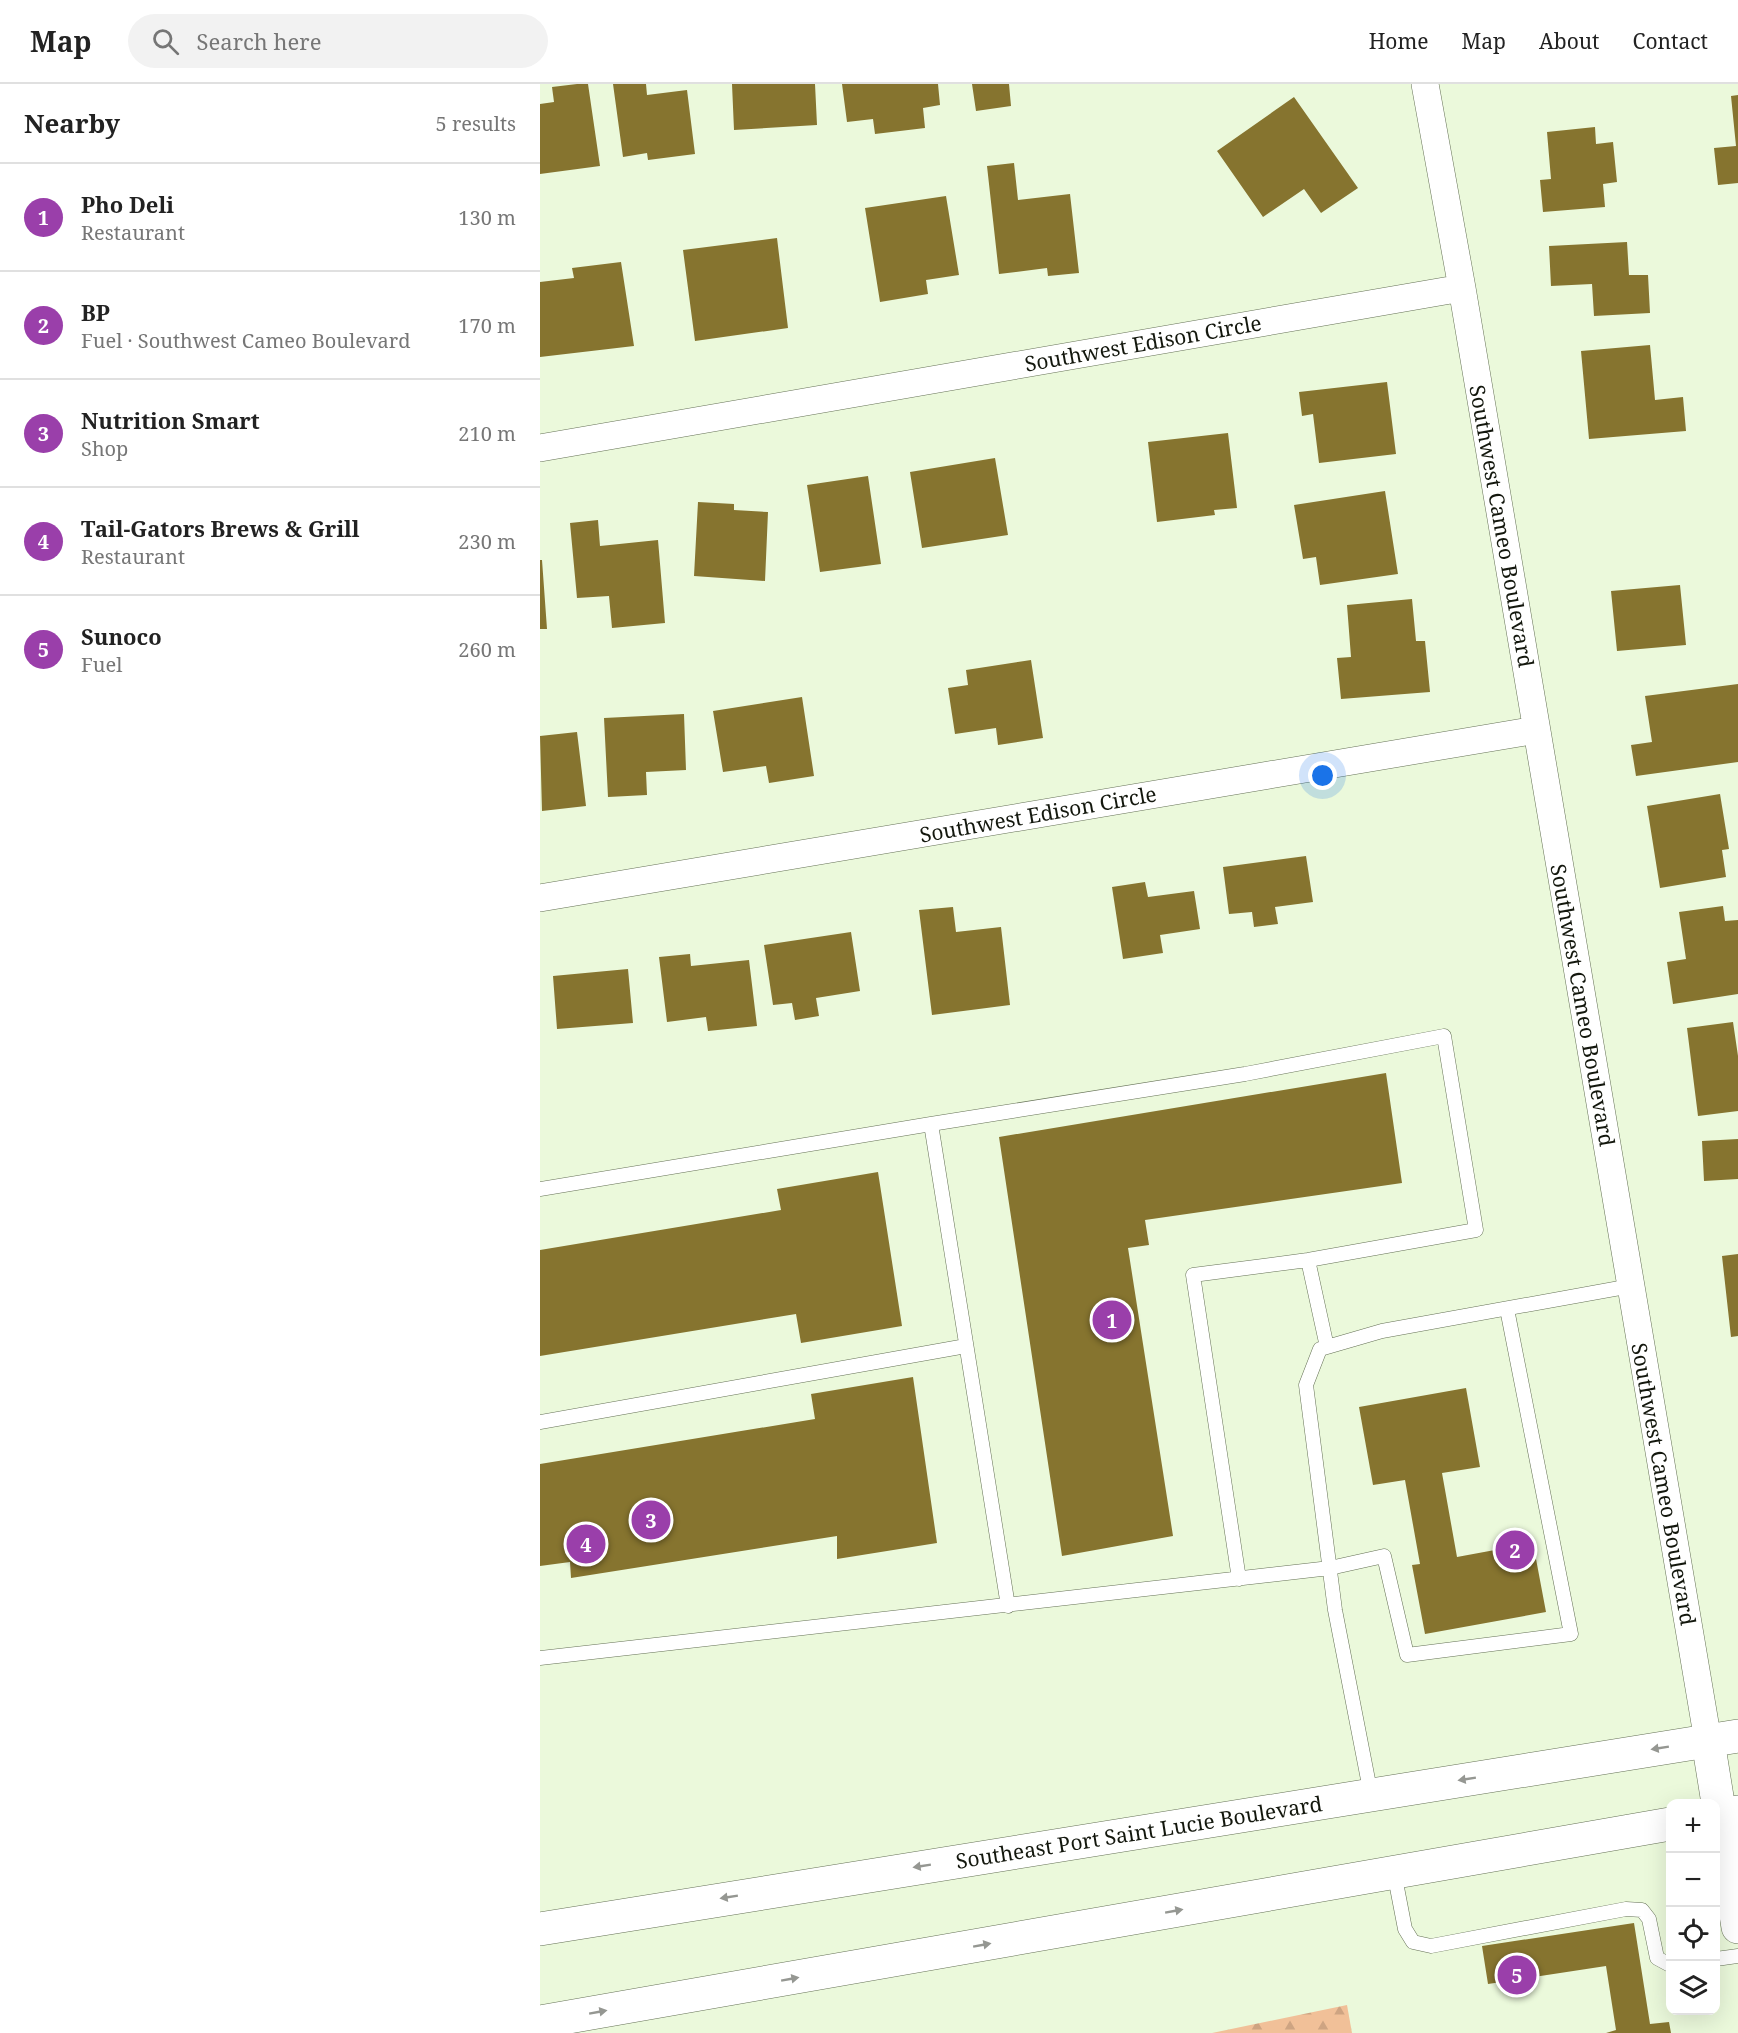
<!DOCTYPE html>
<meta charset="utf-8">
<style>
body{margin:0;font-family:"Noto Serif",serif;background:#f2f2f2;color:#222}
.controls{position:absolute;right:18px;bottom:18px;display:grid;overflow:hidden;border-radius:12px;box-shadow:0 6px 24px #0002}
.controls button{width:54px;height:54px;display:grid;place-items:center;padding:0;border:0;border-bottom:2px solid #e0e0e0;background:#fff;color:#222;font:30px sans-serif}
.you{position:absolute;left:783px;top:692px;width:21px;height:21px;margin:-15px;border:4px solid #fff;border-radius:50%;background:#1a73e8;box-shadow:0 0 0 9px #1a73e833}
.badge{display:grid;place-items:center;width:39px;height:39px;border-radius:50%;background:#9a3faa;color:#fff;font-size:20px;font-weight:700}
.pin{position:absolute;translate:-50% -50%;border:3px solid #fff;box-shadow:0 2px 6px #0006}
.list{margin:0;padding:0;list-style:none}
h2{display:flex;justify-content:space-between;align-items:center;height:78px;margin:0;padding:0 24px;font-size:26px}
h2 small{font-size:20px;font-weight:400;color:#767676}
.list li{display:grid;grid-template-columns:39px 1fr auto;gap:18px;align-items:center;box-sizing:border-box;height:108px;padding:0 24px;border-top:2px solid #e0e0e0}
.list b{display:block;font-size:22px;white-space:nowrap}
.list p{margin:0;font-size:20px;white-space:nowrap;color:#767676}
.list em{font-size:20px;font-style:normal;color:#767676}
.icon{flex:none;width:33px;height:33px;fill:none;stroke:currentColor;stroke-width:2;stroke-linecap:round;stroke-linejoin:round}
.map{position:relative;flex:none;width:1198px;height:1949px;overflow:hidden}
header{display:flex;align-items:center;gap:36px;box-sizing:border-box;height:84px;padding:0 30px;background:#fff;border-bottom:2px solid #e0e0e0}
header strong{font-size:28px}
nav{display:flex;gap:33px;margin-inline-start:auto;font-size:21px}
.search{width:420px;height:54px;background:#f2f2f2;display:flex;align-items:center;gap:15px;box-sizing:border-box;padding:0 21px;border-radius:33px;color:#767676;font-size:22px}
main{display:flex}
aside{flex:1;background:#fff}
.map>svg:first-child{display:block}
</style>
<header>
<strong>Map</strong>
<div class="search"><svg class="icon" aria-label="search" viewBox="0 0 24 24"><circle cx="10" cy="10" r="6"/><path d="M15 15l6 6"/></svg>Search here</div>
<nav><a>Home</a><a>Map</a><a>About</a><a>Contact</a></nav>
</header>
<main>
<aside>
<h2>Nearby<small>5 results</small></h2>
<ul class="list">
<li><span class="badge">1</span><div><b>Pho Deli</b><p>Restaurant</p></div><em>130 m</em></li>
<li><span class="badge">2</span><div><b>BP</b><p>Fuel · Southwest Cameo Boulevard</p></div><em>170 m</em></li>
<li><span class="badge">3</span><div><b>Nutrition Smart</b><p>Shop</p></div><em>210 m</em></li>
<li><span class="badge">4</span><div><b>Tail-Gators Brews &amp; Grill</b><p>Restaurant</p></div><em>230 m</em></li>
<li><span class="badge">5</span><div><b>Sunoco</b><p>Fuel</p></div><em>260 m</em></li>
</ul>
</aside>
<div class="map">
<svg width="1198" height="1949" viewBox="0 0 1198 1949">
<defs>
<pattern id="forest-firs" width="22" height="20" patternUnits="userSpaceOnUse" patternTransform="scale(1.5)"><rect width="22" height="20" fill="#f1c098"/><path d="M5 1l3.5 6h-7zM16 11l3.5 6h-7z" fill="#cea482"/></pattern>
</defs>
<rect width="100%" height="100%" fill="#ebf9db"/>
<path fill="url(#forest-firs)" d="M807 1921 812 1949H672Z"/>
<path fill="#86742f" d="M37 0H48L60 82 0 90V20L14 18 12 3Z
M73 0H106L107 11 147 6 155 70 108 76 107 69 83 73Z
M192 0H275L277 41 194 46Z
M302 0H398L400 21 383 24 385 44 335 50 333 35 307 38Z
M432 0H469L471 22 436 27Z
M1198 11V99L1178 101 1174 64 1196 62 1191 12Z
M754 13 818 104 781 129 764 105 723 133 677 67Z
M1055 43 1056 60 1073 58 1077 98 1063 100 1065 123 1003 128 1000 96 1011 95 1007 48Z
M474 79 478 116 530 110 539 189 508 192 507 184 459 190 447 82Z
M406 112 419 191 386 196 388 210 340 218 325 124Z
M237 154 248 244 155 257 143 166Z
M1087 158 1089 191H1108L1110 229 1054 232 1052 200 1011 202 1009 162Z
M81 178 94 262 0 273V198L34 194 32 184Z
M1110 261 1115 316 1143 313 1146 347 1049 355 1041 267Z
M847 298 856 370 779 379 773 330 762 332 759 308Z
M688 349 697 424 674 426 675 431 617 438 608 358Z
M455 374 468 451 382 464 370 388Z
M328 392 341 480 280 488 267 401Z
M845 407 858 490 780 501 776 473 763 475 754 421Z
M158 418 194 420V426L228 428 225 497 154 492Z
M58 436 60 462 118 456 125 539 72 544 69 512 37 514 30 439Z
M0 476H2L7 545H0Z
M1140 501 1146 561 1077 567 1071 507Z
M872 515 876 557H885L890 608 801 615 797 574 811 573 807 521Z
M491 576 503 654 458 661 456 644 415 650 408 604 428 601 426 586Z
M1198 600V678L1096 692 1091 661 1112 658 1105 612Z
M262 613 274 692 229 699 226 682 183 688 173 627Z
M144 630 146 686 106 688 107 711 68 713 64 634Z
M37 648 46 722 2 727 0 652Z
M1180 710 1189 765 1182 766 1186 793 1120 804 1107 722Z
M766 772 773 818 735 823 738 840 714 843 712 828 689 830 683 783Z
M605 798 608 813 654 807 660 845 620 851 623 869 583 875 572 803Z
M1183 822 1185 837 1198 836V910L1133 920 1127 878 1146 875 1139 828Z
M413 823 416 848 461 843 470 921 392 931 379 826Z
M311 848 320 907 276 914 279 932 255 936 252 919 233 921 224 861Z
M150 870 151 882 209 876 217 942 168 947 166 933 127 938 119 873Z
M88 885 93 939 17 945 13 892Z
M1193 938 1198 972V1027L1158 1032 1147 944Z
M846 989 862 1099 605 1136 609 1161 588 1164 633 1452 522 1472 459 1053Z
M1198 1055V1095L1164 1097 1162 1057Z
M338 1088 362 1242 261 1259 256 1230 0 1272V1166L241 1126 237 1105Z
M1198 1170V1252L1191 1253 1182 1172Z
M373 1293 397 1459 297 1475V1452L31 1494 30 1478 0 1482V1380L275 1335 271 1310Z
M926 1304 940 1383 902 1389 917 1473 993 1459 1006 1528 885 1550 872 1481 880 1480 865 1396 833 1401 819 1323Z
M1094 1839 1110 1940 1129 1938 1131 1949H1066L1076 1946 1066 1882 948 1900 942 1862Z"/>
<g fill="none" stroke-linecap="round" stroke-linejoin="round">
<g stroke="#657156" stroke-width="15">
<path id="service" d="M391 1040 468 1522
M0 1105 391 1040 705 990 904 952 936 1146 768 1176 653 1191 699 1495
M768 1176 787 1263
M0 1338 426 1262
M0 1574 790 1484 844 1472 867 1571 1031 1550 967 1225
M831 1711 795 1526 766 1301 780 1265 842 1247 1091 1202
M854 1788 865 1845 873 1858 891 1862 1086 1825 1102 1826 1109 1835 1117 1874 1130 1881
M1176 1875 1198 1872"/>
</g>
<g stroke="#657156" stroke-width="28">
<path id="minor" d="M885 0 922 204 1168 1657
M0 364 922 204
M0 814 996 646"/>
</g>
<g stroke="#657156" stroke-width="34">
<path id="tertiary" d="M1168 1657 1198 1843"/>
</g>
<g stroke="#657156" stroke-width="34">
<path id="primary" d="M1176 1732 1198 1728
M0 1845 1198 1652
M0 1938 1130 1740"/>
</g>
<use href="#service" stroke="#fff" stroke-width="14"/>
<use href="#minor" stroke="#fff" stroke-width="27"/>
<use href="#tertiary" stroke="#fff" stroke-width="33"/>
<use href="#primary" stroke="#fff" stroke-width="33"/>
</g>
<defs><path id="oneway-solid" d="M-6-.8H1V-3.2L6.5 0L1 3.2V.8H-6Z" transform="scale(1.5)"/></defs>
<g fill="#959792">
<use href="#oneway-solid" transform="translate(1120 1664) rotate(171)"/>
<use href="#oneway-solid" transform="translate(927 1695) rotate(171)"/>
<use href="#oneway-solid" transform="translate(382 1782) rotate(171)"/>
<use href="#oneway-solid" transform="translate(189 1813) rotate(171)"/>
<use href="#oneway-solid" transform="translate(634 1827) rotate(-10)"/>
<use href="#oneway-solid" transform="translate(442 1861) rotate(-10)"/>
<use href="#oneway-solid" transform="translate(250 1895) rotate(-10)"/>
<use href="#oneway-solid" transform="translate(58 1928) rotate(-10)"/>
</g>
<g text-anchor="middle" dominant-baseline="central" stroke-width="4.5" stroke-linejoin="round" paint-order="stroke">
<g font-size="21" fill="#13170d" stroke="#fff">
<text transform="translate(603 259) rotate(-10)">Southwest Edison Circle</text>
<text transform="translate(962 442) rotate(80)">Southwest Cameo Boulevard</text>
<text transform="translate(498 730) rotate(-10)">Southwest Edison Circle</text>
<text transform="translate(1043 921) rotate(80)">Southwest Cameo Boulevard</text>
<text transform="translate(1124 1400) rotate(80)">Southwest Cameo Boulevard</text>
<text transform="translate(599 1748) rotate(-9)">Southeast Port Saint Lucie Boulevard</text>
</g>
</g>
</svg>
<div class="controls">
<button>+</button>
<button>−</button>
<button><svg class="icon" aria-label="locate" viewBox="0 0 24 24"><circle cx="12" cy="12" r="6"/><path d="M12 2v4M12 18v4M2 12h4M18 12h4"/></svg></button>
<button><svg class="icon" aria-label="layers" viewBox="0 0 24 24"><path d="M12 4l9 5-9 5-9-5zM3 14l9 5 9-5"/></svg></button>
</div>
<div class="you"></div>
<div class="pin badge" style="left:572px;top:1236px">1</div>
<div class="pin badge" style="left:975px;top:1466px">2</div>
<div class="pin badge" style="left:111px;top:1436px">3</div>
<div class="pin badge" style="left:46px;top:1460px">4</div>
<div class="pin badge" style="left:977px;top:1891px">5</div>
</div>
</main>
